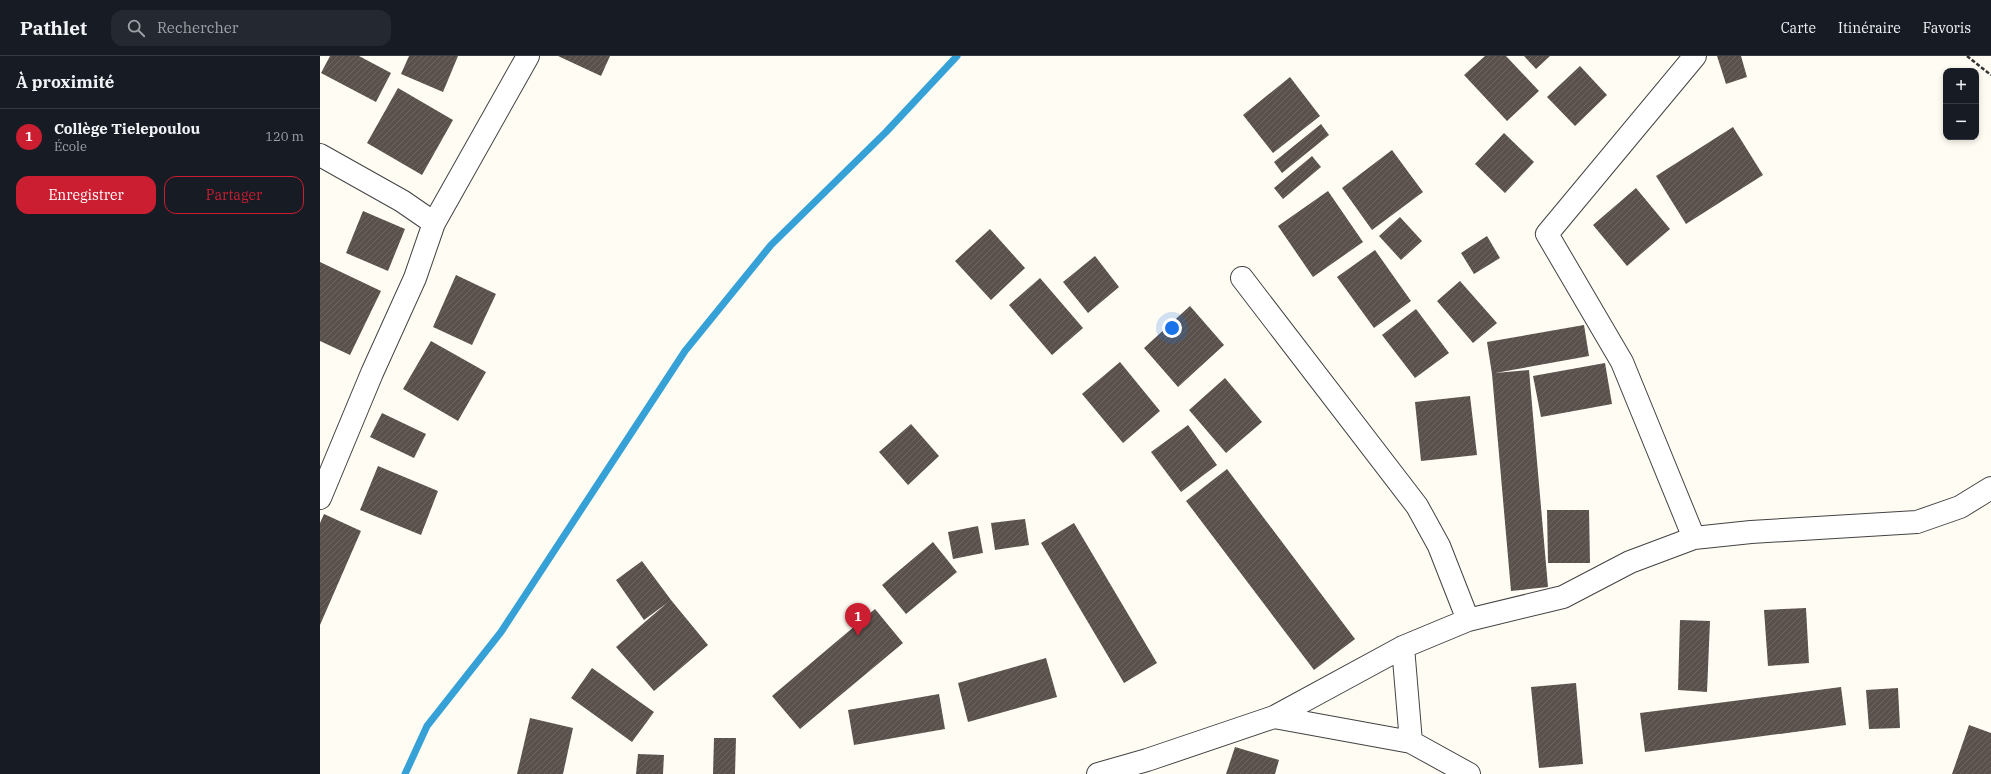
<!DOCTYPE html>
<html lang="fr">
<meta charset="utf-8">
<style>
body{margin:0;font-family:"IBM Plex Serif",serif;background:#242831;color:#f1f3f6}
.controls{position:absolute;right:12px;top:12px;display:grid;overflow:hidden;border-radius:8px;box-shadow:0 2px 6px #0003}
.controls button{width:36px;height:36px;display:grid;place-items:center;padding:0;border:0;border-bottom:1px solid #363941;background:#171b24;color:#f1f3f6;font:20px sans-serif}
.you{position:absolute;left:852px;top:272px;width:14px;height:14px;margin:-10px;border:3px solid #fff;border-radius:50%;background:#1a73e8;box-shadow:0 0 0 6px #1a73e833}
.badge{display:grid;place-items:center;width:26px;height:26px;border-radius:50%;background:#cb1e31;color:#fff;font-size:13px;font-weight:700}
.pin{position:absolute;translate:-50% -33px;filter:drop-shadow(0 1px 2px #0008)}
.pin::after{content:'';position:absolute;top:21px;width:14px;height:12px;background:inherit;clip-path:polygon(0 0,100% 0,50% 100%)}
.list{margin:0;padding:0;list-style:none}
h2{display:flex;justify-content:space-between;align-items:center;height:52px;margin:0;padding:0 16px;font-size:17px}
h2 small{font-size:13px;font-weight:400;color:#9ea1a6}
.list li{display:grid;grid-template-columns:26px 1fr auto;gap:12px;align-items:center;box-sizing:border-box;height:56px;padding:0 16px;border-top:1px solid #363941}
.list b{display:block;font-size:15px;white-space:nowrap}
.list p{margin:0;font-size:13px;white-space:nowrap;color:#9ea1a6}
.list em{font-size:13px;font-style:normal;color:#9ea1a6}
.actions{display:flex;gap:8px;padding:12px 16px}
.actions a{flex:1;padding:9px 0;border:1px solid #cb1e31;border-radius:12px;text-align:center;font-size:14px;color:#cb1e31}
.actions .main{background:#cb1e31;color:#fff}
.icon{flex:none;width:22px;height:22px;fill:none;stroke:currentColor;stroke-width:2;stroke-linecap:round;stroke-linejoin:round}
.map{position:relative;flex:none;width:1671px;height:718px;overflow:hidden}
header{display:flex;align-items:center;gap:24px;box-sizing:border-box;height:56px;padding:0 20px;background:#171b24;border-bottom:1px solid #363941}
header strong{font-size:19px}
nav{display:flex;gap:22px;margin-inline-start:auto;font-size:14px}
.search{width:280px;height:36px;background:#242831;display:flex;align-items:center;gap:10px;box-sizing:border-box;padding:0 14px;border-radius:12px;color:#9ea1a6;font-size:15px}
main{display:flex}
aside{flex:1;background:#171b24}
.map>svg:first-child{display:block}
</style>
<header>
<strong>Pathlet</strong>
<div class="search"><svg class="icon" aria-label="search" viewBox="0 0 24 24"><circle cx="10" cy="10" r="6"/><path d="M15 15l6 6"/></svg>Rechercher</div>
<nav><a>Carte</a><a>Itinéraire</a><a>Favoris</a></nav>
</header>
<main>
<aside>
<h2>À proximité<small></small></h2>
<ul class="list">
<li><span class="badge">1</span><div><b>Collège Tielepoulou</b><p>École</p></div><em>120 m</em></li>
</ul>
<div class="actions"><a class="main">Enregistrer</a><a>Partager</a></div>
</aside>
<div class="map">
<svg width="1671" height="718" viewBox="0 0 1671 718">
<defs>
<pattern id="building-hatch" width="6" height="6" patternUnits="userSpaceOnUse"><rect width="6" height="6" fill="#5a504c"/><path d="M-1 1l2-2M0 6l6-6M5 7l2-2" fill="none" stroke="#6d6561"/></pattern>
</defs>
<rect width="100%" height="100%" fill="#fffcf3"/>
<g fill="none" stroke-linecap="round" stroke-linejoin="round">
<path stroke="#36a1d6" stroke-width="7" d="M85 718 107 670 181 576 365 295 451 189 566 76 637 0"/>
</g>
<path fill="url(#building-hatch)" d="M10 0H39L71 17 56 46 1 17Z
M89 0H138L123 36 81 18Z
M238 0H290L281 20Z
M1165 0H1186L1219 35 1187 65 1144 19Z
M1204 0H1230L1216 13Z
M1397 0H1421L1427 21 1406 28Z
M1260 10 1287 39 1255 70 1227 41Z
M970 21 1000 60 953 97 923 59Z
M78 32 133 64 102 119 47 87Z
M1001 68 1009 79 962 117 954 106Z
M1413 71 1443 119 1366 168 1336 120Z
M1184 77 1214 106 1185 137 1155 108Z
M1072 94 1103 136 1052 174 1022 132Z
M992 100 1001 111 963 143 954 132Z
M1316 132 1350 173 1307 210 1273 169Z
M1008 135 1043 186 993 221 958 170Z
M43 155 85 173 68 215 26 197Z
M1080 161 1102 185 1081 204 1059 180Z
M670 173 705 212 671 244 635 205Z
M1167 180 1180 202 1154 218 1141 197Z
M1055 194 1091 245 1054 272 1017 221Z
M775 200 799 231 768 257 743 226Z
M0 206 61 235 30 299 0 285Z
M136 219 176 238 152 289 113 271Z
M720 222 763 272 732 299 689 249Z
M1140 225 1177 267 1153 287 1117 245Z
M870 250 904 289 858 331 824 292Z
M1096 253 1129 297 1095 322 1062 279Z
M1264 269 1269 300 1175 317 1209 314 1228 531 1191 535 1172 318 1167 286Z
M111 285 166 316 138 365 83 333Z
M800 306 840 355 803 387 762 338Z
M1285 307 1292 348 1221 361 1213 320Z
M905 322 942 366 906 397 869 354Z
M1150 340 1157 399 1101 405 1095 346Z
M62 357 106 378 94 402 50 381Z
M591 368 619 400 588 429 559 396Z
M868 369 897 409 861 436 831 396Z
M58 410 118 435 101 479 40 454Z
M907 413 1035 583 994 614 866 445Z
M1227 454H1269L1270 507H1228Z
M4 458 41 475 0 569V467Z
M705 463 709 489 675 494 671 467Z
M754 467 837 607 804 627 721 487Z
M658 470 663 497 633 503 628 476Z
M613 486 637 516 586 558 562 529Z
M322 505 351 544 388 589 334 635 296 591 347 547 324 564 296 524Z
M1486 552 1489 607 1448 610 1444 554Z
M555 553 583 587 480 673 452 640Z
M1360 564 1390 565 1387 636 1358 634Z
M726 602 737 641 648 666 638 627Z
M272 612 334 656 312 686 251 642Z
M1256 627 1263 708 1219 712 1211 631Z
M1521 631 1526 669 1325 696 1320 657Z
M1578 632 1580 672 1549 673 1546 634Z
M619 638 625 673 534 689 528 654Z
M210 662 253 672 243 718H197Z
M1649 669 1671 677V718H1632Z
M394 682H416L415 718H393Z
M915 691 959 704 955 718H906Z
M318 698 344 699 343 718H316Z"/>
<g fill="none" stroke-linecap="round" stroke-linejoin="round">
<g stroke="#434343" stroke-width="24">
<path id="minor" d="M0 99 82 145 114 167 95 222 52 317 0 442
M114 167 208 0
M922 222 1097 450 1119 490 1148 564
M1374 482 1302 306 1227 178 1375 0
M1083 591 1091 686
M954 661 1091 686 1149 718
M778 718 827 704 954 661 1083 591 1148 564 1243 541 1310 506 1374 482 1431 476 1597 466 1640 451 1671 432"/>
</g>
<path stroke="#323232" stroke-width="2.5" stroke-dasharray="4 2" stroke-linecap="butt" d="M1647 0 1671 19"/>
<use href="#minor" stroke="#fff" stroke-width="22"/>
</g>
</svg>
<div class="controls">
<button>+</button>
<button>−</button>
</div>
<div class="you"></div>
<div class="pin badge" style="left:538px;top:580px">1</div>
</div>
</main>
